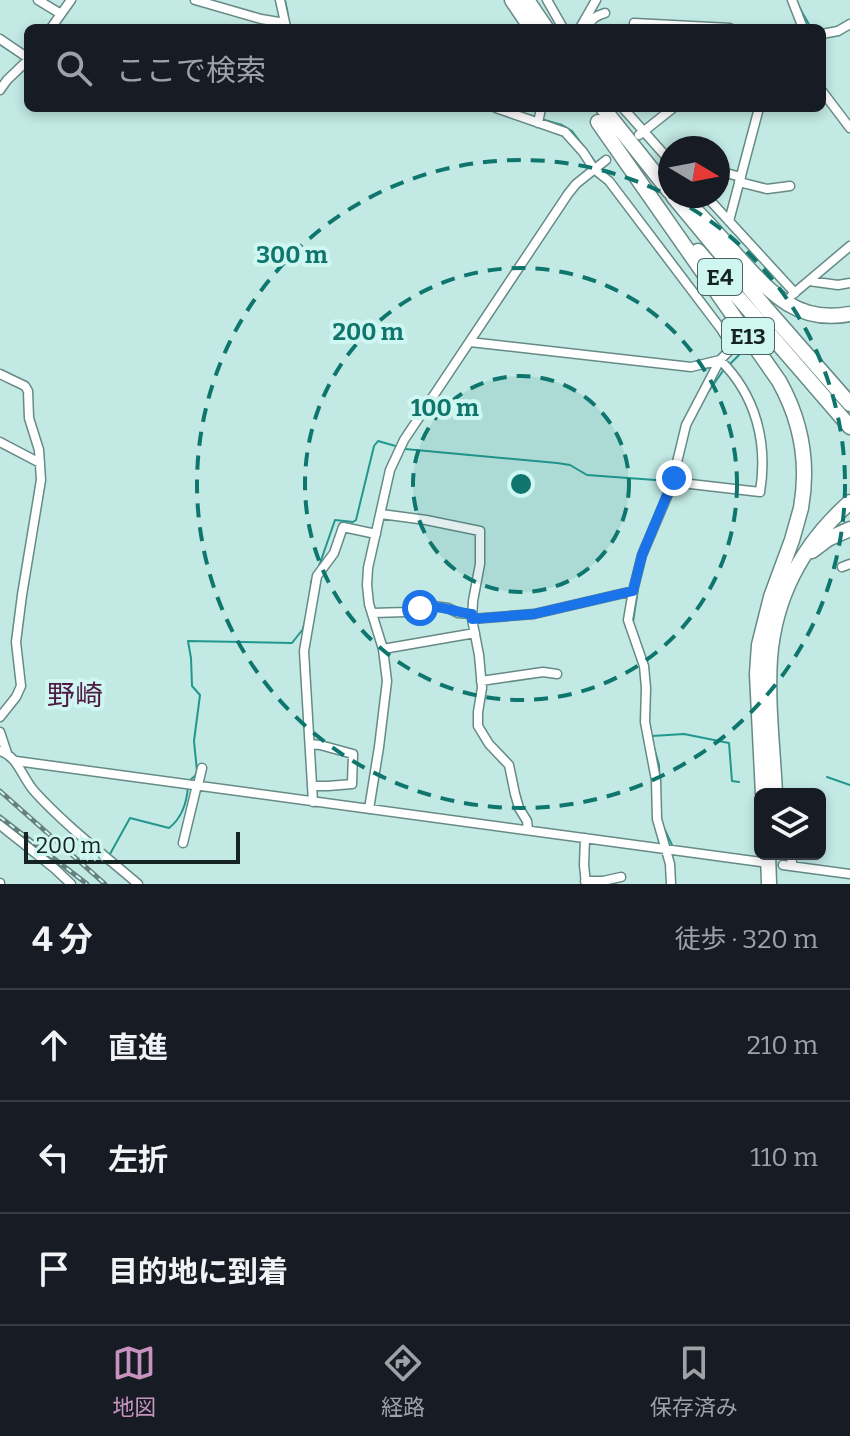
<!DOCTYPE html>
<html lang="ja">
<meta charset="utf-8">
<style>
body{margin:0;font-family:Bitter,"Noto Sans JP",serif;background:#242831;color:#f1f3f6}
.controls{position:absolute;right:24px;bottom:24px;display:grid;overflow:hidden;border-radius:12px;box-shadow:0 4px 12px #0003}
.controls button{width:72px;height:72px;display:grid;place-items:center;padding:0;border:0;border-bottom:2px solid #363941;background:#171b24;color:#f1f3f6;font:40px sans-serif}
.compass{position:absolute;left:658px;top:136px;width:72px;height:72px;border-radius:50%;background:#171b24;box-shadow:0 4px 12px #0003;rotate:100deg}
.scale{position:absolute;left:24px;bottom:20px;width:216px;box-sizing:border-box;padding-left:8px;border:4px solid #152422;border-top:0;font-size:22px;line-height:28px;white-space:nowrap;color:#152422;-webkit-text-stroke:6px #cff6f1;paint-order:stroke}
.stop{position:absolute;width:24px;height:24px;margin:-18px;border:6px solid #1a73e8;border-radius:50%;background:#fff}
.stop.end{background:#1a73e8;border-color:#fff;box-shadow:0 2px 8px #0008}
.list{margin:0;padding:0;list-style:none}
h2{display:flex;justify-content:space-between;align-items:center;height:104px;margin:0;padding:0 32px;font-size:34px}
h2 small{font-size:26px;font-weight:400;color:#9ea1a6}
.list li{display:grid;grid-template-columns:52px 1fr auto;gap:24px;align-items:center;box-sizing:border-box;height:112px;padding:0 32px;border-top:2px solid #363941}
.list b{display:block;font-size:30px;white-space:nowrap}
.list em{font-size:26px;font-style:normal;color:#9ea1a6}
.icon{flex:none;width:44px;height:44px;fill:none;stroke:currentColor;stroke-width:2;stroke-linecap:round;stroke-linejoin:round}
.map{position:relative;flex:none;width:850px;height:884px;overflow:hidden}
.search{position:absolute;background:#171b24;box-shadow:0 4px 12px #0003;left:24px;right:24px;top:24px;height:88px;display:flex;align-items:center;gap:20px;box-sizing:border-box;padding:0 28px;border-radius:12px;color:#9ea1a6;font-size:30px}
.sheet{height:440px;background:#171b24}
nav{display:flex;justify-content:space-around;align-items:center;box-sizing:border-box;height:112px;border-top:2px solid #363941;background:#171b24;font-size:22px;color:#9ea1a6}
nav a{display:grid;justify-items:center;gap:4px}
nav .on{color:#c693bf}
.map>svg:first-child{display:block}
</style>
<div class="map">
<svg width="850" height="884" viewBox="0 0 850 884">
<rect width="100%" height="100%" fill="#c2e9e4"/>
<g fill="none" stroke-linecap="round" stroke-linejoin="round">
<path stroke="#22978e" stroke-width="2" d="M285 0 288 15
M798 5 811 28
M541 119 562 125 572 131 596 163
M639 214 734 339
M730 364 741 353 738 344
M706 395 725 368
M405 449 557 463 570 465 587 475 669 481
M666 508 675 488
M318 569 335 520 353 522 356 520 374 446 378 441 399 447
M311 591V582L313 578
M633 622 638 589
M641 647C650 668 651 689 649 711
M652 736 684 734 729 743 732 781 739 782
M652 741 659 765 660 794
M827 777 850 785
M190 780 195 776 197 771 194 741 200 695 192 686 191 658 188 641 292 643 303 629 307 613
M662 824 673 847
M110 854 130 818 169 828C182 818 187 801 188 786"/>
<g stroke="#668a86" stroke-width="11">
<path id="street" d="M38 0 61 14
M195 0 261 19 285 23
M280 0 286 27
M547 0 563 28
M792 0 803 28
M634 23 730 28
M51 28 71 0
M580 28 596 0
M588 28C590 19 596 16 605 13
M822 34 838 31 850 24
M0 39 28 58
M0 90 7 80 28 60
M822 91 850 128
M496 108 565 132 583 152 594 169 609 181 721 329 732 347
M623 108 670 161
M538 123 541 108
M639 135 673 108
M726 173 741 177
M739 182 767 189 790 186
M706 196 795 293
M729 221 759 108
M809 281 838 285 850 283
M792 295 850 246
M470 342 691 367 720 360 742 338
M0 374 25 386 28 391 29 418 39 450 41 480 22 595 16 642 21 686 16 697 0 717
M0 442 40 463
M381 514 426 520 480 531V564L473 601 472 619 479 655 482 688 478 712V726L489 744 509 765 515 794 519 808 527 821 528 829
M842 567 850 564
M372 613 406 612 434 606 448 608 458 613 472 614
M472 619 534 614 633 591
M383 649 475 633
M481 681 543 672 557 674
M0 732 7 753
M310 744 320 745 353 754 352 784 328 786H312
M0 751C18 756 22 778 35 792 66 826 103 854 138 884
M16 761 761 862
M198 785 202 768
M313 802 304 651 317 576 334 553 343 527 376 534
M369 809 379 747 387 681 383 649 369 604 367 585 368 568 390 470 404 440 568 194 576 184 606 160
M0 825 54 868 71 884
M585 838 584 865 586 884
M183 843 197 785
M790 854 793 866
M783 865 850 874
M585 881H603L621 877
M0 883V884
M671 884 670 864 657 819 656 780 645 722 646 688 644 666 628 620 633 591 642 555 671 487 686 425 720 360C756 395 768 443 760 492L673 482"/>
</g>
<g stroke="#668a86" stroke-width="17">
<path id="highway" d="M512 0 531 28
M527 0 546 28
M603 108 670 192
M598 122 779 381C802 422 809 463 801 508L792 540 771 597 759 645 757 674 763 794
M673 196 765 307 850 404
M695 210C710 225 724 241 738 257 771 293 797 324 850 314
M698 251 850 427
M812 551 828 539 850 529
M775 794C773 749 767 703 770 658 775 595 804 543 850 502
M768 854 769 884"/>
</g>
<use href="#street" stroke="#fff" stroke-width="8"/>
<use href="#highway" stroke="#fff" stroke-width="14"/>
<g stroke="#66807d" stroke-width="5">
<path id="rail" d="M0 791 105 884
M0 817 87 884"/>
</g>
<use href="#rail" stroke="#cff6f1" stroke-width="2" stroke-dasharray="6" stroke-linecap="butt"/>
</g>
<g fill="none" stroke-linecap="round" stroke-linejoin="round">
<path stroke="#1a73e8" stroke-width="10" d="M420 608C442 604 451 612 472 614V619L534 614 633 591 642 555 674 478"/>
</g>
<circle cx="521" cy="484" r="108" fill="#0f766e" fill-opacity=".12"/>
<g fill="none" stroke="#0f766e" stroke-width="4" stroke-dasharray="14 10">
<circle cx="521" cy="484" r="108"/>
<circle cx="521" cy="484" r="216"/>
<circle cx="521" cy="484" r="324"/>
</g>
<g text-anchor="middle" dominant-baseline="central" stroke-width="8" stroke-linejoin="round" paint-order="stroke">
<g fill="#cff6f1" stroke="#4d6360" stroke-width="2">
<rect x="698" y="259" width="44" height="36" rx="6"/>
<rect x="722" y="318" width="52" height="36" rx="6"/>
</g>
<g font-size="22" font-weight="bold" fill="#152422">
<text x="720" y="277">E4</text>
<text x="748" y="336">E13</text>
</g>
<g font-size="28" fill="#501944" stroke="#cff6f1">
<text x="75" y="695">野崎</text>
</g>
</g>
<circle cx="521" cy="484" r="12" fill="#0f766e" stroke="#cff6f1" stroke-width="4"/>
<g font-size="24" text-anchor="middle" font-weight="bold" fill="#0f766e" stroke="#cff6f1" stroke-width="8" stroke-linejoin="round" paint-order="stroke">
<text x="292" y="263">300 m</text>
<text x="368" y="340">200 m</text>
<text x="445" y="416">100 m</text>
</g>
</svg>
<div class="controls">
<button><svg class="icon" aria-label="layers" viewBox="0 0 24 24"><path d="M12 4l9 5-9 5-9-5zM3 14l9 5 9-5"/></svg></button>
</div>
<svg class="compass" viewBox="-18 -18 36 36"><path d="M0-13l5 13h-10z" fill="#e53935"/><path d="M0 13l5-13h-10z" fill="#9ea1a6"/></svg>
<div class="scale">200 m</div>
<div class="stop" style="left:420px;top:608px"></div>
<div class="stop end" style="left:674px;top:478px"></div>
<div class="search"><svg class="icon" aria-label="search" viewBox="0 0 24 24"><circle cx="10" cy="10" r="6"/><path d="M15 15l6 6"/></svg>ここで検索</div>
</div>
<section class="sheet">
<h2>4 分<small>徒歩 · 320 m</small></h2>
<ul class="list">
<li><svg class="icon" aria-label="ahead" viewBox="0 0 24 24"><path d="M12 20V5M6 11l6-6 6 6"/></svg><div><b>直進</b></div><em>210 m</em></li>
<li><svg class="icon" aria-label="left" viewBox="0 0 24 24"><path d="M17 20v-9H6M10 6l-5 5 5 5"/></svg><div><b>左折</b></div><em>110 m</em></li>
<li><svg class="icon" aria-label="arrive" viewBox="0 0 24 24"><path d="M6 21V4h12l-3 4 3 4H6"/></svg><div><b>目的地に到着</b></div></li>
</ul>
</section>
<nav>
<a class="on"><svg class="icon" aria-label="map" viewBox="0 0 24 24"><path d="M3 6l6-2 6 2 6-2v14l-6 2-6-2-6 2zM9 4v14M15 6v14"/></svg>地図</a>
<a><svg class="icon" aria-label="directions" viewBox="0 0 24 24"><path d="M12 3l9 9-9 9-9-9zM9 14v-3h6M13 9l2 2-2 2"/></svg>経路</a>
<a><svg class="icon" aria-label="saved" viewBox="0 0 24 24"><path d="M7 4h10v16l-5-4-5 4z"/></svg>保存済み</a>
</nav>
